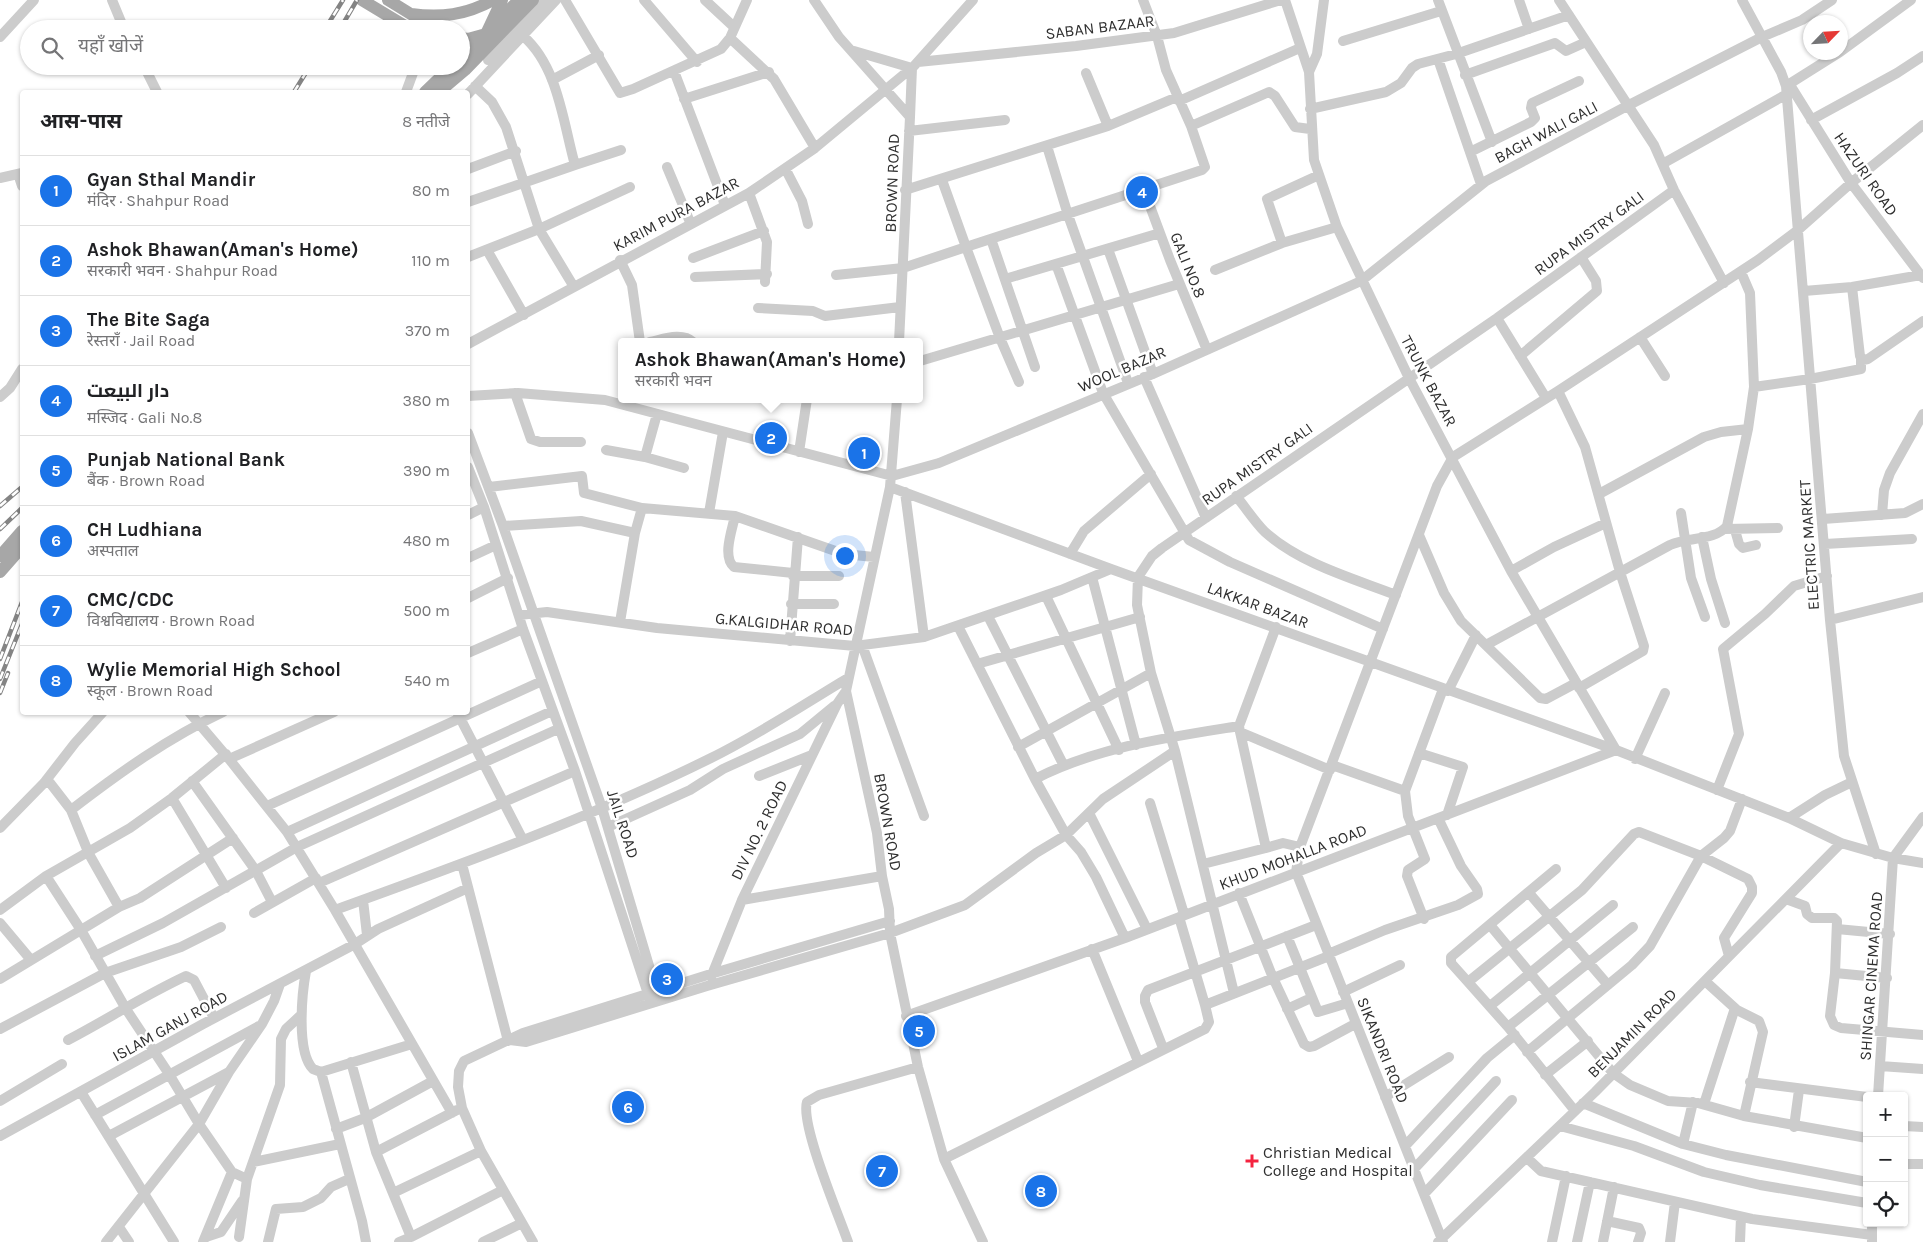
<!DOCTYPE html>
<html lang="hi">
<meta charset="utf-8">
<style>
body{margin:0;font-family:Karla,Cairo,"Noto Sans Devanagari",sans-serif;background:#f6f6f6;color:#202124}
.controls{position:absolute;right:15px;bottom:15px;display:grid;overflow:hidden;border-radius:5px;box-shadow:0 1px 4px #0004}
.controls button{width:45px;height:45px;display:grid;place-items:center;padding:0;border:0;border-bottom:1px solid #e0e0e0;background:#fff;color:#202124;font:25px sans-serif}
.compass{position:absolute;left:1803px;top:15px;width:45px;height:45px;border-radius:50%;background:#fff;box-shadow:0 1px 4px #0004;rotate:65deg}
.you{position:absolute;left:844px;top:555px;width:18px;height:18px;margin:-12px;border:4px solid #fff;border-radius:50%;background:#1a73e8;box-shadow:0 0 0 8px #1a73e833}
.badge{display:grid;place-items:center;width:32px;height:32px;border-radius:50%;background:#1a73e8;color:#fff;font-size:16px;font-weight:700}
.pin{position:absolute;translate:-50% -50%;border:2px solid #fff;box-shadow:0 1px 5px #0006}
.popup{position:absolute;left:618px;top:338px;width:305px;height:65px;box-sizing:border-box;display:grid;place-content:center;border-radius:5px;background:#fff;filter:drop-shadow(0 1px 4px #0005);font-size:16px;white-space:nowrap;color:#757577}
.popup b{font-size:19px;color:#202124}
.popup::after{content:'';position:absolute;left:50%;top:100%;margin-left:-10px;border:10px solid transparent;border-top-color:#fff}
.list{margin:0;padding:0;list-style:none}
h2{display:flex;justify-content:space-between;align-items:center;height:65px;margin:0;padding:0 20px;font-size:21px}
h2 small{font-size:16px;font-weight:400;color:#757577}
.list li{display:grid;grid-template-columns:32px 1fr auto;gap:15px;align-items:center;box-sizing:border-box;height:70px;padding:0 20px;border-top:1px solid #e0e0e0}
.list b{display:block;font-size:19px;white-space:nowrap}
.list p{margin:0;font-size:16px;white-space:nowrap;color:#757577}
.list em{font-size:16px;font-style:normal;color:#757577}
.icon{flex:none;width:28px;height:28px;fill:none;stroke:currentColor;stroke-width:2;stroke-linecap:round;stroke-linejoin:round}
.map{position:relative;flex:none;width:1923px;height:1242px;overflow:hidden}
.search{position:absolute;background:#fff;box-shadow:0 1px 4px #0004;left:20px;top:20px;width:450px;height:55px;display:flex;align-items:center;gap:12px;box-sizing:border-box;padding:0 18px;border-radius:28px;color:#757577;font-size:19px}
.panel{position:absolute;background:#fff;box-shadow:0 1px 4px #0004;left:20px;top:90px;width:450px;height:625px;border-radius:5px}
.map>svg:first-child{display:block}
</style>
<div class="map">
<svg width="1923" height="1242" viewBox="0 0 1923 1242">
<rect width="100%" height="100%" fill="#fff"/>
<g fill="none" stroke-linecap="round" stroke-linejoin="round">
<path stroke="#ccc" stroke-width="10" d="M112 0 124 29
M565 0 620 93 633 89 721 49 730 38 747 0
M644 0 697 62
M705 0 734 27
M814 0 839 37 910 117 899 342
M1285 0 1309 72 1314 160 1337 227 1409 378 1511 571 1616 750
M1438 0 1492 142
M1519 0 1529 29
M1559 0 1654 145 1674 190 1724 283
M1742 0 1781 72 1786 86 1830 620 1844 756 1876 854
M0 37 34 0
M730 38 774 79 815 148
M1343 41 1441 11
M854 51 912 68 910 117
M1840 52 1911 0
M1438 59 1481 184
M488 60 544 0
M918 62 1076 46 1174 33 1281 0
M144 66 157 92
M674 71 725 205
M1309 72 1317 54 1324 0
M1086 73 1108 126
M1465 75 1555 43 1566 51 1586 42
M552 80 599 55
M1790 85 1851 183 1923 278
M475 86 492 102 506 127 539 229 574 287
M1786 86 1840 52
M406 92 413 73 412 66
M468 94 556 0
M684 99 769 72
M1179 101 1300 48
M1310 109 1386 92 1401 83 1412 68 1418 64 1456 54 1569 15
M1811 120 1897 73 1923 56
M1191 126 1269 92 1275 96 1295 127 1310 129
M909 131 1005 120
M1047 146 1068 215 1128 383
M1470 152 1531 122 1535 118 1531 108 1532 103 1579 81
M1664 163 1787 94
M575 165 621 150
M667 167 690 222
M468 169 516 151
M786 170 802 201 808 224
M18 174 22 186
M0 178 22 173
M905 190 1108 126 1177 97
M1144 190 1170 260 1207 350
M749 193 767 242 765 282
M468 202 575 165C563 122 558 66 523 36
M991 239 1035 367
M1282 243 1267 199 1319 175
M1108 249 1153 374
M487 250 524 315
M468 257 539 229 630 187
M693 258 764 231
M620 260 632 285 640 342
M1056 264 1103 393 1189 540 1230 562 1383 629
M1215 270 1282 243 1337 227
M836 275 903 268 966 247 942 180
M695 277 767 274
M1005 279 1160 233
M1852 287 1860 356 1863 360 1868 359 1923 321
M1804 291 1852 287 1921 275
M758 308 813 311 825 316 900 307
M1497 318 1546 398
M1640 337 1665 376
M650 342C664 339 682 332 693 342
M468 344 749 193 815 148 914 66 973 0
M1520 356 1597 291 1596 281 1581 257
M920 361 1179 284
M1144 377 1206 518
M1019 382 1000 338 966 247 1202 170 1205 167 1191 126 1166 70 1157 36 1143 0
M1754 387 1810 379 1861 369V359
M1558 391 1585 447 1620 572 1644 646 1643 651 1579 688
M515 393 531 439 540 442H581
M468 396 518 393 605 400 892 476 939 463 1153 374 1361 281 1486 181 1627 106 1762 37 1802 20 1832 0
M0 397 10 388 22 369
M897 399 890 487 846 691 877 833 882 876 889 909 890 933 918 1067 944 1159 983 1242
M657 414 645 457 684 468
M468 433 503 526 602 808 658 996
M606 450 645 457
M799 452 807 399
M468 467 484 507 523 629 575 771 650 1000
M489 487 582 476 584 493 642 508 635 533
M890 487 1111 569 1616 750 1789 818 1841 843 1893 858 1923 863
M905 492 924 637
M1599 494 1704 437 1721 432 1748 429
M1236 496C1246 508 1254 521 1265 532 1301 564 1352 578 1396 595
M642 508 735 516 844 554 874 557
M709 513 723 432
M1681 513 1691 578 1705 617
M468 515 484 507
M1882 515 1884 490 1890 473 1923 414
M735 516C732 530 722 557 734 567L793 573
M1823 519 1905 513 1923 504
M503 526 581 521 635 533 620 622
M1725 529 1778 528
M1735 530 1739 544 1743 548 1756 545
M1419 535 1444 593 1461 621 1540 698 1546 699 1576 683
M1702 537 1711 579 1725 623
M1825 544 1912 539
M1070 554 1084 531 1151 474
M468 558 496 545
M1511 571 1554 547 1606 523
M793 576H839
M1092 577 1136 745
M1046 596 1119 750
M468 598 508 578
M791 604H834
M519 615 547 612 657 628 855 646 924 637 1061 590 1111 569
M988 616 1063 764
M1830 620 1923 597
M958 626 1035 779 1066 835 1081 852 1096 877 1125 938
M790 641 798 537
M862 645 924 816
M1486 645 1670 545C1687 537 1715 541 1727 526L1748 429 1754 387 1750 293 1741 272
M468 653 523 629
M977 664 1140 617
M1448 691 1476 635
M189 712 229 759 287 832 335 910
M457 712 523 840
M1240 732 1239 726 1276 627
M1018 747 1151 673
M1419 753 1463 767 1447 815
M229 759 334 712
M1635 759 1665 693
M1332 765 1405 791
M759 776 812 755
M47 779 71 810 89 854 119 907
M1035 779C1097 747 1170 737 1239 726
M192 781 256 871 272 902
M1717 790 1739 734 1723 649 1765 614 1794 586 1827 576
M172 798 226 888
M1150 803 1184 914
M267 806 542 681
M71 810C119 773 168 738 223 712
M1089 813 1147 929
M1789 818 1825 795 1852 782
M608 827 690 790 723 769 800 734 834 706
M0 828 44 783 75 743 103 712
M287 832 552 711
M1300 847 1283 843 1266 848 1240 732 1330 770
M462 864 508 1041
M1203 864 1266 848
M46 876 81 930 126 1009 169 1074 199 1124 232 1172 247 1179 280 1085 281 1039 286 1029 300 1016
M319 883 575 771
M1239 893 1273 978 1304 1044 1309 1047 1314 1046 1355 1024
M1529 893 1608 985
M1786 899 1805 906 1807 914 1812 918H1834L1837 921 1835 973 1887 978
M363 900 367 935
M742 900 882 876
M0 910 46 876 130 828 172 798 226 754
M254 913 316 878
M1179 917 1205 1005
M1424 919 1407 876 1408 870 1425 859 1408 816 1405 791 1443 689
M0 923 31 960
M1490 925 1613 1073 1630 1085 1668 1101 1698 1103 1744 1116 1867 1138
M1837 929 1890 934
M1287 936 1318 1012 1348 1003
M1092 949 1138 1061
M1328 954 1385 930 1458 905 1478 894 1477 889 1461 866 1438 818
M95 956 163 923 297 847 558 729
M306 971C302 993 296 1052 313 1069L321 1072 412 1044
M1835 973 1830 1016 1834 1025 1841 1028 1923 1035
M711 977 742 900 837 704 846 691
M0 979 119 907 140 898 233 838
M1705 981 1737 1010 1759 1021 1763 1032 1744 1116
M1468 982 1451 963V957L1556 869
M1343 992 1400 965
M1234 993 1175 751 1151 673 1137 605 1138 577 1152 556 1162 548 1497 318 1674 190
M1490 1006 1613 905
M1287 1009 1311 998
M906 1016 1125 938 1616 750
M1508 1027 1633 927
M0 1029 105 973 181 947 221 927
M68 1040C108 1019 145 995 186 976L194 980 214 1018
M510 1040 526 1042 707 986 890 933 965 905 1036 853 1066 835 1103 799 1175 751
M1163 1048 1145 1002V996L1148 990 1316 925
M1527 1052 1632 965 1650 946 1701 856 1724 838 1730 831 1742 799
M351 1062 376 1152 411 1237 503 1190
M1880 1066 1923 1069
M321 1072 362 1221 366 1242
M1545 1075 1588 1041
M1750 1082 1867 1097
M81 1092 174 1242
M1878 1096 1893 858 1923 817
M1385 1097 1449 1057
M0 1101 62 1064
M1583 1103 1683 1144 1726 1155 1867 1182
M1704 1104 1735 1008
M1575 1111 1508 1027 1468 982 1582 890 1634 834 1639 832 1701 856 1748 879 1752 887V893L1724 938 1729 956
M452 1113 335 910C462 864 590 818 711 758 758 735 803 705 848 678
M95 1115 259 1026
M1560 1126 1634 1146 1704 1172 1760 1185 1867 1203
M1904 1126 1923 1127
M1794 1127 1799 1090
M336 1129 365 1118 433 1081
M0 1136 203 1024 355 944 378 929 468 888
M109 1136 229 1072
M1683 1144 1693 1102
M1405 1146 1487 1058 1515 1035
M376 1152 457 1110
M1527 1158 1541 1171 1752 1219 1872 1235
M944 1159 1205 1029 1209 1022 1205 1005 1329 956
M253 1162 340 1144
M1904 1164H1923
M1414 1169 1496 1081
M393 1193 481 1151
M1424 1194 1512 1100
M1607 1221 1639 1228 1641 1233 1638 1242
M119 1227 129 1242
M206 1237 221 1232 242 1201
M239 1237 247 1179
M106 1242 199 1124 229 1072 262 1024 274 1001 280 984
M203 1242 232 1172
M268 1242 276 1209 303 1207 321 1198 331 1187 349 1179
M399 1242 411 1237
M483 1242 522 1223
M533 1242 481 1151 462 1108 458 1087 459 1071 464 1061 523 1033 714 973 890 921
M848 1242C839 1216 800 1124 807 1102L819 1095 918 1067
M1438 1242 1595 1092 1841 843
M1443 1242 1296 872 1300 847 1437 486 1453 457 1558 391 1758 260 1798 230 1851 183 1923 125
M1552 1242 1566 1176
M1577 1242 1590 1182
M1603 1242 1614 1187
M1670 1242 1675 1202
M1740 1242 1741 1217
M1872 1242V1223"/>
<path stroke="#a7a7a7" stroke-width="12" d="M362 0 410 29
M388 0 435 29
M411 14C441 18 466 15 493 0
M461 38 468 39 486 34 502 0
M461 58 519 0
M425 92 452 66
M439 92 465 70 533 0
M0 556 22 531
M0 572 22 547"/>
<g stroke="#848484" stroke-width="4.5">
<path id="rail" d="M325 29 343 0
M340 29 357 0
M294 92 310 66
M0 506 22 487
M0 529 22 508
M0 659 22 602
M0 679 22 624
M0 693 8 673"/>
</g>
<use href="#rail" stroke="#fff" stroke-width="2.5" stroke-dasharray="8" stroke-linecap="butt"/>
</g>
<path fill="#f4233f" stroke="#fff" stroke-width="2" d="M1249.5 1153.5h5v5h5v5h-5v5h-5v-5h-5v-5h5z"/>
<g text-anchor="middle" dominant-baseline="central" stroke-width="5" stroke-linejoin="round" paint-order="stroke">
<g font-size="16" fill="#2f2f2f" stroke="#fff">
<text transform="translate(1100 27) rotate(-7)">SABAN BAZAAR</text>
<text transform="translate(1546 132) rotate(-28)">BAGH WALI GALI</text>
<text transform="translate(1866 174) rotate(55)">HAZURI ROAD</text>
<text transform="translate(892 183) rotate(-88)">BROWN ROAD</text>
<text transform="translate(676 214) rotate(-28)">KARIM PURA BAZAR</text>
<text transform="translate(1589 233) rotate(-36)">RUPA MISTRY GALI</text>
<text transform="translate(1188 265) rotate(68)">GALI NO.8</text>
<text transform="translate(1122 369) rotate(-23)">WOOL BAZAR</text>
<text transform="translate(1429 381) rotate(62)">TRUNK BAZAR</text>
<text transform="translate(1257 464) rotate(-35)">RUPA MISTRY GALI</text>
<text transform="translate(1809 545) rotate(-94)">ELECTRIC MARKET</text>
<text transform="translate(1258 605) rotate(20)">LAKKAR BAZAR</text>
<text transform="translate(784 624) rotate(5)">G.KALGIDHAR ROAD</text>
<text transform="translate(888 822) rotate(80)">BROWN ROAD</text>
<text transform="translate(623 824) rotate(72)">JAIL ROAD</text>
<text transform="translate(759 830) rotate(-64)">DIV NO. 2 ROAD</text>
<text transform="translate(1293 857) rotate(-21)">KHUD MOHALLA ROAD</text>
<text transform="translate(1871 976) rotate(-86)">SHINGAR CINEMA ROAD</text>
<text transform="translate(170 1026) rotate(-29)">ISLAM GANJ ROAD</text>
<text transform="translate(1632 1033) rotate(-45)">BENJAMIN ROAD</text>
<text transform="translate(1383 1050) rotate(68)">SIKANDRI ROAD</text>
</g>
<g font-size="16" fill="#2f2f2f" stroke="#fff" text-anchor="start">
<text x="1263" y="1152">Christian Medical<tspan x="1263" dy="18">College and Hospital</tspan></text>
</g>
</g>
</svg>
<div class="controls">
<button>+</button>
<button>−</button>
<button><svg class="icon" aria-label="locate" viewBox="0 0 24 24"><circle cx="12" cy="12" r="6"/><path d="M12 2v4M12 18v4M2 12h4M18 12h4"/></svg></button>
</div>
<svg class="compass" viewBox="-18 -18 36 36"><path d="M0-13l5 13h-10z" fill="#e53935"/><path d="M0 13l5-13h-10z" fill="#757577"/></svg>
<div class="you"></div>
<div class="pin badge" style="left:864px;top:453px">1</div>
<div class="pin badge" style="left:771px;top:438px">2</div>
<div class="popup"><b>Ashok Bhawan(Aman's Home)</b>सरकारी भवन</div>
<div class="pin badge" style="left:667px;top:979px">3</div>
<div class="pin badge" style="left:1142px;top:192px">4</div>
<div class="pin badge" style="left:919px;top:1031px">5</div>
<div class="pin badge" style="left:628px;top:1107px">6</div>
<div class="pin badge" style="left:882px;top:1171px">7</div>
<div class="pin badge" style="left:1041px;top:1191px">8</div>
<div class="search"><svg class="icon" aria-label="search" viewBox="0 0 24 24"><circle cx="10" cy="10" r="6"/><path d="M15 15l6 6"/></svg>यहाँ खोजें</div>
<section class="panel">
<h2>आस-पास<small>8 नतीजे</small></h2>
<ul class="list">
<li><span class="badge">1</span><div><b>Gyan Sthal Mandir</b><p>मंदिर · Shahpur Road</p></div><em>80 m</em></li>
<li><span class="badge">2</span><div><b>Ashok Bhawan(Aman's Home)</b><p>सरकारी भवन · Shahpur Road</p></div><em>110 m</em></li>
<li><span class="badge">3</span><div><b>The Bite Saga</b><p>रेस्तराँ · Jail Road</p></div><em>370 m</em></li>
<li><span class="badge">4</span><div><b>دار البیعت</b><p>मस्जिद · Gali No.8</p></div><em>380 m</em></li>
<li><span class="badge">5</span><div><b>Punjab National Bank</b><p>बैंक · Brown Road</p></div><em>390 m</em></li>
<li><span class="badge">6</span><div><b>CH Ludhiana</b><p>अस्पताल</p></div><em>480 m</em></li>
<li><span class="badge">7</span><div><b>CMC/CDC</b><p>विश्वविद्यालय · Brown Road</p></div><em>500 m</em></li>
<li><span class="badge">8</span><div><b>Wylie Memorial High School</b><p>स्कूल · Brown Road</p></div><em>540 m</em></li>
</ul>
</section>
</div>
